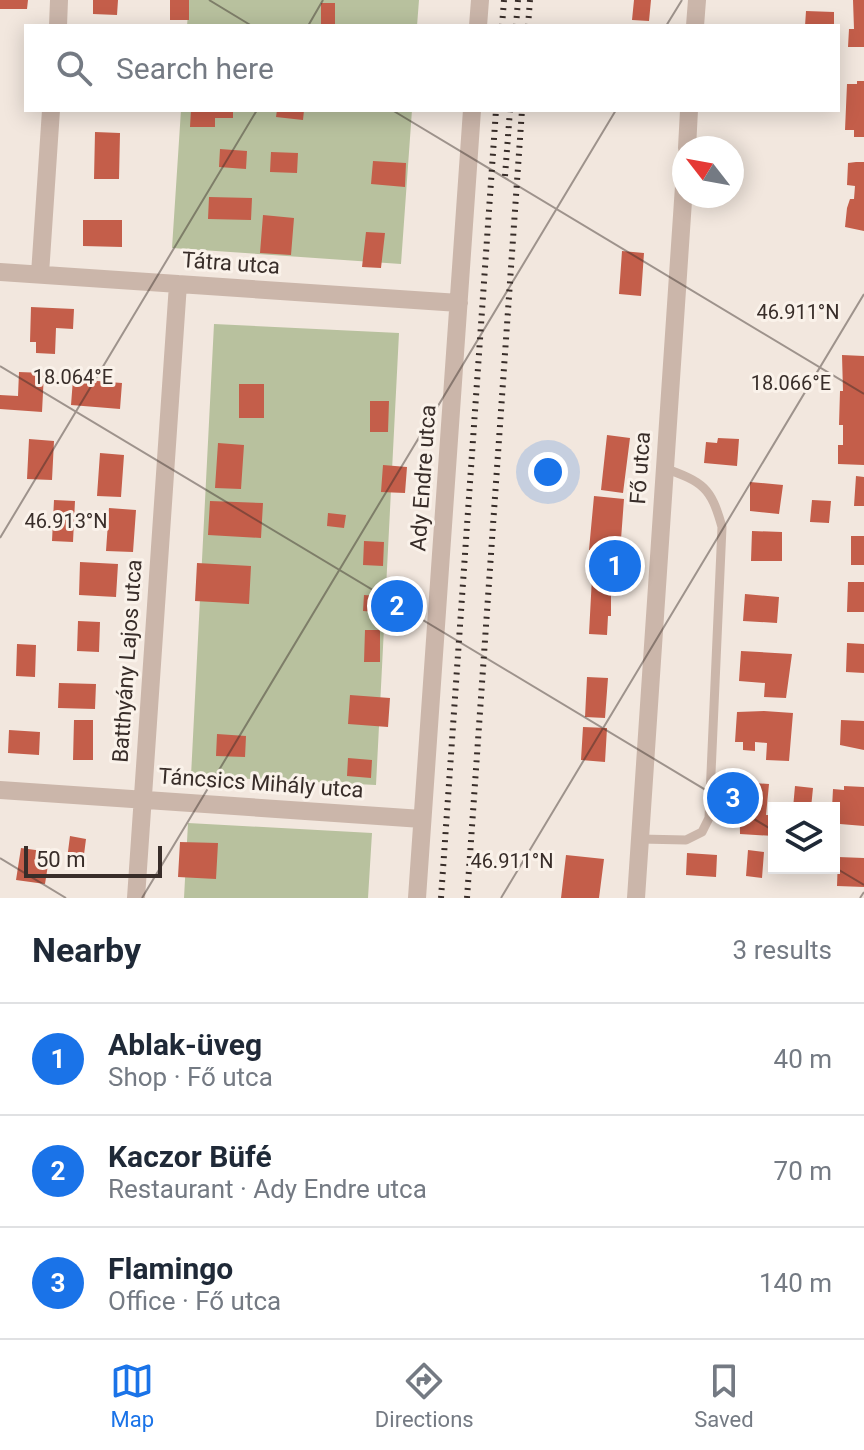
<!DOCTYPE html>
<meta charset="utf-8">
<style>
body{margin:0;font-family:Roboto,sans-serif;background:#f6f6f7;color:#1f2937}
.controls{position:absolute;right:24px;bottom:24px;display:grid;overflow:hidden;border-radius:0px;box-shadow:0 4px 20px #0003}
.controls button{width:72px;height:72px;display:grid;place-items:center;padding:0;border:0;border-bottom:2px solid #e0e1e3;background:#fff;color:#1f2937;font:40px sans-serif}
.compass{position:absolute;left:672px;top:136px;width:72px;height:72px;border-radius:50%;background:#fff;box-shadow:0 4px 20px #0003;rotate:301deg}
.scale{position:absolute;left:24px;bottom:20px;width:138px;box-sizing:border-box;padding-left:8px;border:4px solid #382d29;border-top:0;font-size:22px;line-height:28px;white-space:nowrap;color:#382d29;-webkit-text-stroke:6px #faf2ea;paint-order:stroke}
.you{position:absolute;left:548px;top:472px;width:28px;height:28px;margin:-20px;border:6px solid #fff;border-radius:50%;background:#1a73e8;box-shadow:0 0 0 12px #1a73e833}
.badge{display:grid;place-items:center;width:52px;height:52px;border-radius:50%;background:#1a73e8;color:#fff;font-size:26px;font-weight:700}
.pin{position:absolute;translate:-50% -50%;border:4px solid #fff;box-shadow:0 2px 8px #0006}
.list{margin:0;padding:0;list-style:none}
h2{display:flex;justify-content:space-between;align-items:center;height:104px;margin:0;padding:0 32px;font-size:34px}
h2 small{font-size:26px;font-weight:400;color:#747a83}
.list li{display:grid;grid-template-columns:52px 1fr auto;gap:24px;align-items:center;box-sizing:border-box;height:112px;padding:0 32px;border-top:2px solid #e0e1e3}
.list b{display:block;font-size:30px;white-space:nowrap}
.list p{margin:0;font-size:26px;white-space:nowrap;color:#747a83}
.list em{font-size:26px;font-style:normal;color:#747a83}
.icon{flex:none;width:44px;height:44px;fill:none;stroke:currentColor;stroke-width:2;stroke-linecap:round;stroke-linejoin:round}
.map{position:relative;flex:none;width:864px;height:898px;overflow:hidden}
.search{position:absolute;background:#fff;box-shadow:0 4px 20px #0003;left:24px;right:24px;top:24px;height:88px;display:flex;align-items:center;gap:20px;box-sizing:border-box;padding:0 28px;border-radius:0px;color:#747a83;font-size:30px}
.sheet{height:440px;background:#fff}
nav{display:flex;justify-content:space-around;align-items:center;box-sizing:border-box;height:112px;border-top:2px solid #e0e1e3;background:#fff;font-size:22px;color:#747a83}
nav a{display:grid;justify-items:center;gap:4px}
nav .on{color:#1a73e8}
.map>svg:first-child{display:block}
</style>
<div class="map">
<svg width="864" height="898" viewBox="0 0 864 898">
<rect width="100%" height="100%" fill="#f2e7de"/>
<path fill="#b8c19e" d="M189 0H419L417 26H187Z
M181 110H412L401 264 172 248Z
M214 324 399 333 376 785 191 776Z
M188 823 372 833 368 898H184Z"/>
<path fill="#c45e4a" d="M0 0H28L27 9H0Z
M93 0H118L117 15 93 14Z
M170 0H189V20H170Z
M634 0H651L649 21 632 20Z
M853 0H864V47H848L849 29H854Z
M321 3H335V26H321Z
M806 11 834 12V26H805Z
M857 81H864V137H854V130H845L847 84H857Z
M191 110H233V118H215V127H190Z
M277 110H304L303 120 276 117Z
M95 132 120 133 119 179H94Z
M220 149 247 151 246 169 219 167Z
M271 152 298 153 297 173 270 172Z
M373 161 406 163 405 187 371 184Z
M856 162H864V231L845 227 847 208 850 199H854L855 186 847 185 848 163Z
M209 197 252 198 251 220 208 219Z
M263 215 294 218 291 255 260 253Z
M83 220H122V247L83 246Z
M366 232 385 233 381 268 362 267Z
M622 251 644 253 641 296 619 294Z
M31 307 74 309 73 329 56 328 55 354 36 353V342H30Z
M842 355 864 356V465L838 464V445H843V425H839L840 391H843Z
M19 372 44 373 42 412 0 409V395L18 396Z
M73 379 122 383 120 409 71 405Z
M239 384H264V418H239Z
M370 401H389L388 432H370Z
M607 435 630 438 623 493 601 490Z
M718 438 739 439 737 466 704 463 706 442 717 443Z
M29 439 54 441 52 480 27 479Z
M218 443 244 445 241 489 215 488Z
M100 453 124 455 121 497 97 496Z
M383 465 407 467 405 493 381 492Z
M856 476 864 477V506H854Z
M750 482 783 485 779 514 750 511Z
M594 496 624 499 620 553 589 550Z
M54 500 75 501 73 542 52 541Z
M812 500 831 501 829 523 810 522Z
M210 501 263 503 261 538 208 535Z
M109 508 136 510 133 552 106 551Z
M328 513 346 515 344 528 327 526Z
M752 531 782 532V561H751Z
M851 536H864V565H851Z
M364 541 384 542 383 566 363 565Z
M80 562 118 564 116 597 79 595Z
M197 563 251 566 249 604 195 601Z
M592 577 611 579V616H608L607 635 589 634Z
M848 582H864V612H847Z
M745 594 779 597 777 623 743 621Z
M364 595 391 597 389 613 363 611Z
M78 621 100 622 99 652 77 651Z
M365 630H380V662H364Z
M847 643 864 644V673L846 672Z
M17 644 36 645 35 677 16 676Z
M741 651 792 654 786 698 764 697 765 683 739 681Z
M587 677 608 678 605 718 585 717Z
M59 683 96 684 95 709 58 708Z
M350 695 390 698 388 727 348 724Z
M764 711 793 713 789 761 766 760 767 743 755 742V751L743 750V742H735L737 712Z
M74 720H93V760H73Z
M841 720 864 721V750L840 745Z
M583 727 607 728 605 762 581 760Z
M9 730 40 732 39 755 8 753Z
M217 734 246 736 245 757 216 756Z
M348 758 372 760 371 778 347 776Z
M739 782 769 784 766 815H774V836L740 834Z
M795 786 813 788 811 808H793Z
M844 786 864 787V826L840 824V813L832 808 833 789 844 790Z
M70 836 86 839 82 870 66 867Z
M180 842 218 843 216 879 178 877Z
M21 848 50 852 45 884 16 880Z
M748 850 764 852 762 878 746 876Z
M687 853 717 855 716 877 686 875Z
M566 855 604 859 599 898H561Z
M838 857 864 858V887L837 886Z"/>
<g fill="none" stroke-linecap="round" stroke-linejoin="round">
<path stroke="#cbb6aa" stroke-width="9" d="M640 839 686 840 702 832 709 818 722 527C711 487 703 482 664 468"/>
<path stroke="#cbb6aa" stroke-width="18" d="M58 26 59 0
M478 26 480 0
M695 26 697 0
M687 148 689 110
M0 272 459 303
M40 274 51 110
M0 790 422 819
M136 898 178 284
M417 898 472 110
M636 898 684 186"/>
<path stroke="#382d29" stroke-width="6" stroke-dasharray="2 6" stroke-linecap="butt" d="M502 26 504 0
M516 26 518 0
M528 26 530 0
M505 176 510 110
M441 898 496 110
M467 898 522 110"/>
</g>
<path fill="none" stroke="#382d29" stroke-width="2" stroke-opacity="0.45" d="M209 0 252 26M308 26 323 0M666 26 682 0M392 110 864 394M0 366 774 831M0 538 257 110M0 858 66 898M834 867 864 885M142 898 616 110M501 898 864 294M860 898 864 892"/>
<g text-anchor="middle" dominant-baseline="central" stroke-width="6" stroke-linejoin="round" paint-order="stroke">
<g font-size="22" fill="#382d29" stroke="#faf2ea">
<text transform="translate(231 263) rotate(4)">Tátra utca</text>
<text transform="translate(640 468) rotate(-86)">Fő utca</text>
<text transform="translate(423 478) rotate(-86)">Ady Endre utca</text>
<text transform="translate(127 661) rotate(-86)">Batthyány Lajos utca</text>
<text transform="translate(261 783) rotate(4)">Táncsics Mihály utca</text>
</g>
</g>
<g font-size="20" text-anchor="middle" fill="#382d29" stroke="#faf2ea" stroke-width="6" stroke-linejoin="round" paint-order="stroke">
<text x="798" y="319">46.911°N</text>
<text x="73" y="384">18.064°E</text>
<text x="791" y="390">18.066°E</text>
<text x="66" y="528">46.913°N</text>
<text x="512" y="868">46.911°N</text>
</g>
</svg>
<div class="controls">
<button><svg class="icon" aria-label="layers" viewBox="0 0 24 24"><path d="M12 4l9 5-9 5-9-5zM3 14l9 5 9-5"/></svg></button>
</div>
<svg class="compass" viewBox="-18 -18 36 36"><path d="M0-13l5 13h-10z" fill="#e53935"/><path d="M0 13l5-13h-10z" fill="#747a83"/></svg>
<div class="scale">50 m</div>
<div class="you"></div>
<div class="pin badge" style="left:615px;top:566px">1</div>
<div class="pin badge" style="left:397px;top:606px">2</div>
<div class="pin badge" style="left:733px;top:798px">3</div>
<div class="search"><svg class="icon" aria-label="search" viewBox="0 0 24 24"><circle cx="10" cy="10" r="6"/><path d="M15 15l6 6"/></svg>Search here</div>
</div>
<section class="sheet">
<h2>Nearby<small>3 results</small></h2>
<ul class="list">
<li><span class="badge">1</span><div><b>Ablak-üveg</b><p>Shop · Fő utca</p></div><em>40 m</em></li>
<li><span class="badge">2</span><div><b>Kaczor Büfé</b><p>Restaurant · Ady Endre utca</p></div><em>70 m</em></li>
<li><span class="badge">3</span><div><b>Flamingo</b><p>Office · Fő utca</p></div><em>140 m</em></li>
</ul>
</section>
<nav>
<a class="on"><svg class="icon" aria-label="map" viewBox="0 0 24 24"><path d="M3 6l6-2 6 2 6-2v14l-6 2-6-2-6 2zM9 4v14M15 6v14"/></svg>Map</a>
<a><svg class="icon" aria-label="directions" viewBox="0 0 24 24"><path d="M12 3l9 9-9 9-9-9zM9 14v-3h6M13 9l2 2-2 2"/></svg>Directions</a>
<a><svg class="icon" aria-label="saved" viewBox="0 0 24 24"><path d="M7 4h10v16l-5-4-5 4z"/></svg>Saved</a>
</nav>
